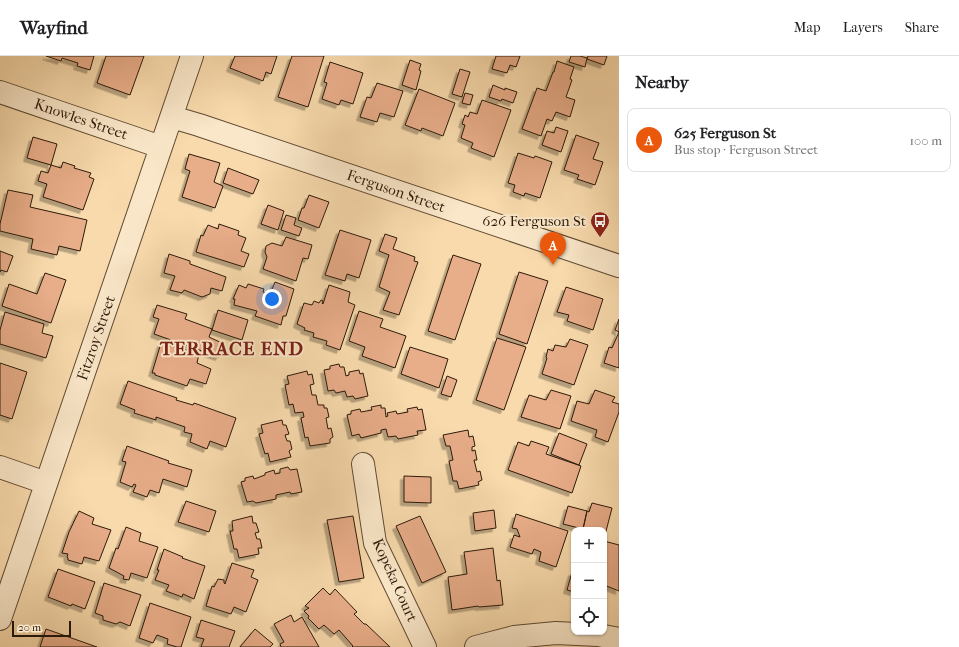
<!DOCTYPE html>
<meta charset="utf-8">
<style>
body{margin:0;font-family:"IM FELL French Canon",serif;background:#f6f6f6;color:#202124}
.controls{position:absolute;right:12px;bottom:12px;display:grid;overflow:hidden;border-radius:8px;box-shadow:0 1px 3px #0004}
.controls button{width:36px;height:36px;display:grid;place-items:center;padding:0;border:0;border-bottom:1px solid #e0e0e0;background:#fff;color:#202124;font:20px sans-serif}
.scale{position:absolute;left:12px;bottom:10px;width:59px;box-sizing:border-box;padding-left:4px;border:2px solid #2c1a0a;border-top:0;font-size:11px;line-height:14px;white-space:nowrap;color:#2c1a0a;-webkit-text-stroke:3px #fae7c9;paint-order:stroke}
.you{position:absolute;left:272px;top:243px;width:14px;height:14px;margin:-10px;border:3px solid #fff;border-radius:50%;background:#1a73e8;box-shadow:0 0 0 6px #1a73e833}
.badge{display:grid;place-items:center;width:26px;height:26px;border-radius:50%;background:#ea580c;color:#fff;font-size:13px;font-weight:700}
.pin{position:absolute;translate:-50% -33px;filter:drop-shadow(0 1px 2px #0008)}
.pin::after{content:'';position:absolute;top:21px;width:14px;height:12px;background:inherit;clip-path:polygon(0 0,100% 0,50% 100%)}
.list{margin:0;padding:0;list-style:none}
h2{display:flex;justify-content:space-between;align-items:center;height:52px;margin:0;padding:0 16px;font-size:17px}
h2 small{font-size:13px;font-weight:400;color:#757577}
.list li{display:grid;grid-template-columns:26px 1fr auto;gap:12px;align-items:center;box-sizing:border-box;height:64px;margin:0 8px 8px;padding:0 8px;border:1px solid #e0e0e0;border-radius:8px}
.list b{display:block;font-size:15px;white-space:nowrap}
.list p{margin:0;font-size:13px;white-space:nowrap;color:#757577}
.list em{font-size:13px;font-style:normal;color:#757577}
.icon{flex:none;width:22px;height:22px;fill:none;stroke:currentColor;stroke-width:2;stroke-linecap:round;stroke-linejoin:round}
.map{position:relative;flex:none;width:619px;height:591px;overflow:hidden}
header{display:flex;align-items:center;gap:24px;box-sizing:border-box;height:56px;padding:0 20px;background:#fff;border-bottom:1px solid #e0e0e0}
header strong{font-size:19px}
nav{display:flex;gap:22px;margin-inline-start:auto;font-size:14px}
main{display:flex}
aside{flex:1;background:#fff}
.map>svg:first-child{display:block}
</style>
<header>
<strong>Wayfind</strong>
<nav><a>Map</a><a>Layers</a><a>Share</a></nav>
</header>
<main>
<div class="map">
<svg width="619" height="591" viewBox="0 0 619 591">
<defs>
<filter id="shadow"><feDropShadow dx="-3.5" dy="3.5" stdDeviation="0" flood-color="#0004"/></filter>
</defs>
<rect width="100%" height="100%" fill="#f8daac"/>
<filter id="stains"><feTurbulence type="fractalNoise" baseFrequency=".005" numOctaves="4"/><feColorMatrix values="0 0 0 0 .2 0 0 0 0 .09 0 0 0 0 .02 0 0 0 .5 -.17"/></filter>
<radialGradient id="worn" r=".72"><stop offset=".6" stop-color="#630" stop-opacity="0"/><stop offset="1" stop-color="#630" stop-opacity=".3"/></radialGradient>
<path fill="#e8ad89" stroke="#2c1a0a" filter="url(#shadow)" d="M46 0H94L90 14 77 10 78 7 62 2 61 5Z
M106 0H144L130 39 97 27Z
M235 0H277L271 18 266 16 263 25 230 12Z
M292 0H324L308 51 278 41Z
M496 0H520L516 11 510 9 507 17 492 13Z
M571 0H580L587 2 585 11 569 6Z
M588 0H607L604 9 587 3Z
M410 4 421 8 419 14 421 15 416 34 402 29Z
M557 5 574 11 570 23 572 24 566 41 575 44 570 61 556 56 552 65 547 63 541 80 522 73 537 32 546 35 553 16H554Z
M330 6 363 17 353 48 341 44 339 49 322 43 327 27 324 26Z
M460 13 470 16 462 41 452 38Z
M377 27 403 35 394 61 380 57 377 66 360 61 367 41 371 42Z
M493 29 505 34V32L517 36 513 47 502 43 501 45 489 41Z
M419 33 455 47 443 80 422 72 421 75 405 69Z
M465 37 473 39 470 49 462 47Z
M482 44 511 54 494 101 471 92 473 87 461 82 465 69 462 68 465 59 468 61 470 56 477 58Z
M556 71 568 75 561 96 542 89 547 75 554 77Z
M576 79 599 87 593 103 603 106 595 129 577 123 579 119 564 114Z
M33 81 57 88 51 109 27 102Z
M518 97 534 102 535 100 552 106 540 142 525 137 524 140 513 136 515 129 508 127Z
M189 98 220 107 214 126 223 130 215 152 182 141 190 115 185 113Z
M63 106 75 110 74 112 91 117 89 121 94 123 83 154 43 141 47 128 38 125 41 115 48 117 51 109 61 112Z
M228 112 259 124 253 138 223 127Z
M8 134 33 139 30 151 87 164 80 195 59 190 57 199 31 193 33 183 0 175V168Z
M309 139 329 146 319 172 298 164 302 152H304Z
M268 149 284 155 278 174 261 168Z
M286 159 296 162 294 169 302 172 299 180 281 174Z
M219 168 239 175 238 179 246 182 241 195 249 198 244 211 196 196 201 179 203 180 208 169 218 173Z
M340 174 371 184 359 222 347 218 345 225 325 219Z
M385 178 397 182 393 193 415 201 414 205 418 206 399 259 383 254 390 236 379 231 389 199 379 195Z
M286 181 312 189 308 203 303 202 296 225 263 213 267 201 265 196 266 190 272 187 282 190Z
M0 195 13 200 7 216 1 214 0 216Z
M169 198 190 205V208L226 221 222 235 211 232 210 238 202 241 184 234 182 237 170 234 175 220 164 217Z
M453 199 481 208 455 284 428 275Z
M519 216 548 225 527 288 499 278Z
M45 217 66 224 51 267 2 250 9 228 37 238Z
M275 226 294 233 286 260H283L281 269 255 260 257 255 234 249 235 243H233L239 229 246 232 248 228 264 233 263 236 270 238Z
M329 229 350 236 348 246 355 249 340 294 326 289 327 285 313 281 314 277 304 274 305 272 297 268 304 247 312 249 314 245 319 247 321 244 323 245 322 247 323 248Z
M566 231 603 243 593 274 567 265 569 259 557 256Z
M157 249 187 258 185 263 212 273 209 281 224 288 219 301 154 278 159 263 153 261Z
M218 254 248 264 242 284 212 274Z
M359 255 383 263 380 271 406 280 395 312 362 300 365 291 349 285Z
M5 256 44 268 42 277 53 280 46 302 0 288V274Z
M619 263V276L615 274Z
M619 276V312L604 307 609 291 612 292Z
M497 282 526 291 504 354 476 344Z
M570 283 588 289 574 329 542 318 547 302 546 301 548 293 553 295 555 289 566 291Z
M161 287 199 298 197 307 211 313 206 328 190 323 187 330 155 319V317H152Z
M410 291 448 303 439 332 401 318Z
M0 307 27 316 12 363 0 359Z
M339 308 340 311H344L346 320 349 319V316L359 314 360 318 363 317 368 340 355 343 353 340 347 341 345 335 336 337 334 334 328 335 324 314 330 313V310Z
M307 315 308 319 312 318 314 328 310 329 312 339H316L318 349H324V352H327L329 361 326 362 328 373 331 372 333 381 330 383V387L310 390 308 381 305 382 301 362 304 361 303 356 295 357 293 348 289 349 285 329 289 328 287 320Z
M447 320 457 324 451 341 441 338Z
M128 325 177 342 176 344 193 349 194 347 236 362 226 391 210 385 207 393 190 386 192 378 184 376 185 371 156 361V364L134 357 135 354 120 348Z
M551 334 571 340 560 373 521 361 529 339 546 344Z
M595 334 615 341 612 346 619 348V356L608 386 595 381 597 374 571 365 577 345 589 348Z
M381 349V352H385L386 361 388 360 387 357 396 355 397 358 408 356 407 353 417 351 418 354 422 353 426 374 417 375 418 379 398 383 396 380 388 381 386 373 381 374V377L361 382 359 378 352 380 347 359 351 358V355L360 353 361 356 372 354 371 351Z
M282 364 283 369H286L289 378 285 379 287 385H290L292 393 289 395 291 401 270 406 268 397 265 398 259 378 263 377 261 369Z
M468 374 469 381 473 380 475 390 472 391V395L475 394 477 404H474L477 416 480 415 482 424 478 426 479 429 459 433 457 425H453L449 405 453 404 450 390H446L443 379Z
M559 377 587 388 579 409 551 398Z
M531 385 549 391 546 398 581 410 572 437 508 414 518 386 529 390Z
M127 390 169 405 168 407 192 414 187 431 163 423 159 437 150 434 147 441 133 436 136 429 134 428 132 431 120 426 126 406 122 405Z
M288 411 290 414 297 413 302 436 291 438 290 436 276 439V443L256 447 253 445 247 446 241 426 245 425V422L253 420 254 423 265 419V417L274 414 275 418 280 417V413Z
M404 420 431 421V447L404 446Z
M186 445 216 455 209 476 178 466Z
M592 447 612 452 605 479 604 474H586L583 473 587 455 589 456Z
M568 450 587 455 583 473 563 468Z
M494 454 496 472 475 475 473 457Z
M79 455 94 462 92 468 111 474 99 505 84 501 82 508 68 504V502L67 501 68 498 62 497 69 476Z
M516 458 568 475 556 511 539 505 541 496 534 493 532 498 510 491 514 479 520 481 517 473 512 472Z
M252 460 253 467H256L259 476 255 477 257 483H260L262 492H258L259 498 239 502 237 493H234L230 475H233L232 465Z
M353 460 364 522 339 526 327 464Z
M420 460 446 516 422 527 396 470Z
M126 471 141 477 139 485 158 491 147 522 131 517 129 524 123 523 124 520 109 512 116 492 118 493Z
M604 485 619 489V535L604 529Z
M493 492 497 525 500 524 503 549 479 551 478 550 452 554 448 521 467 518 464 496Z
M164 493 183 501 182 502 205 510 194 543 183 538 182 541 166 535 169 529 155 524 159 514H157Z
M232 507 254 514 251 521 258 524 246 556 234 551 231 558 206 550 212 530 214 531 218 523 224 524V527L225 528Z
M58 513 95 526 85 553 72 548 71 550 48 541Z
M572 516 574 517V536L567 534Z
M104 527 141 539 130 570 120 566 116 568 103 564V560L95 557Z
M323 532 330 539 335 533 357 556 354 558 364 568H366L390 591H352L353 590 339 574 334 578 324 569 319 573 308 562 309 560 304 555 309 552 305 550Z
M150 547 191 561 181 591H177L167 588 168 583 157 579 153 587 139 582Z
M291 559 294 566 302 561 319 591H281L280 588 284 586 274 568Z
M201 564 235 575 229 591H201L204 583 196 581Z
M46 573 97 591H40Z
M255 573 273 588 270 591H240Z"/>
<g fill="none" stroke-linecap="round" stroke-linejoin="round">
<g stroke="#5f4a32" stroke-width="24">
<path id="minor" d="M0 36 161 91
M172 61 199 69 619 210
M363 408 375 487 425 591
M0 411 46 427
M0 563 192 0
M476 591 514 581 556 577 598 579 619 583"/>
</g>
<use href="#minor" stroke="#fae7c9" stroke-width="22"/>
</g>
<defs>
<g id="bus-pin" transform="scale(1)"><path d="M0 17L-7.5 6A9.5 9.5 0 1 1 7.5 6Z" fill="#8f2418" stroke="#fae7c9"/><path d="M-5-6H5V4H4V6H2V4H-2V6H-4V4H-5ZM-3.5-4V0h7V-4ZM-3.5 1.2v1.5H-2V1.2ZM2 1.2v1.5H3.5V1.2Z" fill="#fff"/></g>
</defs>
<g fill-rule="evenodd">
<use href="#bus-pin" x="600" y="165"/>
</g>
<g text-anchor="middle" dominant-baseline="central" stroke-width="4" stroke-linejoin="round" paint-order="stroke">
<g font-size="15" fill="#2c1a0a" stroke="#fae7c9">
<text transform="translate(81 63) rotate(19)">Knowles Street</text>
<text transform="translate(396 135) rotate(19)">Ferguson Street</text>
<text transform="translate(96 282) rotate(-71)">Fitzroy Street</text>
<text transform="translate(395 524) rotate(66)">Kopeka Court</text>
</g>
<g font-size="15" fill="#2c1a0a" stroke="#fae7c9" text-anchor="end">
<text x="586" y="165">626 Ferguson St</text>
</g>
<g font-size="19" font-weight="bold" letter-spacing="1" fill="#7a1f14" stroke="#fae7c9">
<text x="232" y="293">TERRACE END</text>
</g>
</g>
<rect width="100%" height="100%" filter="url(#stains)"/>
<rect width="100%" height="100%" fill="url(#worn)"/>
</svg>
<div class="controls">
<button>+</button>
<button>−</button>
<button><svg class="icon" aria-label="locate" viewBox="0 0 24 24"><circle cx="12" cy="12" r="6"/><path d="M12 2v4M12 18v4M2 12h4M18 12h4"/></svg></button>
</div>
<div class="scale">20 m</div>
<div class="you"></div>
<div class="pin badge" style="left:553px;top:209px">A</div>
</div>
<aside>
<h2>Nearby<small></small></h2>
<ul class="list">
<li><span class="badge">A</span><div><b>625 Ferguson St</b><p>Bus stop · Ferguson Street</p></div><em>100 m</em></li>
</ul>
</aside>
</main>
